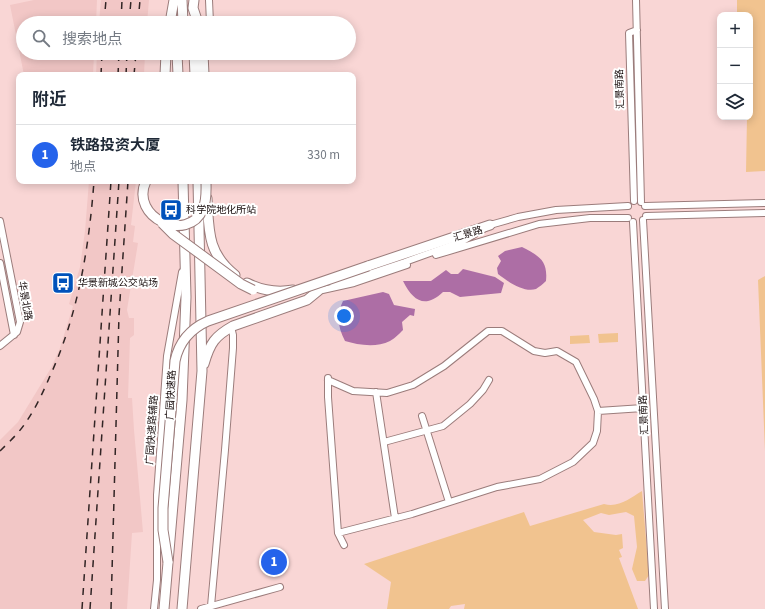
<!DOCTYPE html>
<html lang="zh">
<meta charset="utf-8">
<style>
body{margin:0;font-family:"Source Sans 3","Noto Sans SC",sans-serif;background:#f2f2f3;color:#1f2937}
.controls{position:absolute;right:12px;top:12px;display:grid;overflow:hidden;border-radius:8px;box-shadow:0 2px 10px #0003}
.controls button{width:36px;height:36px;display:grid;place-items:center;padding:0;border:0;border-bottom:1px solid #e0e1e3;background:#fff;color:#1f2937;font:20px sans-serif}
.you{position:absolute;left:344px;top:316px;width:14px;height:14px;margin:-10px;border:3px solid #fff;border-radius:50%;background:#1a73e8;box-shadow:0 0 0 6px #1a73e833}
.badge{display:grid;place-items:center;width:26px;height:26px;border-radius:50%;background:#2563eb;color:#fff;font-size:13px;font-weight:700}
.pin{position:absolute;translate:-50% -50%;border:2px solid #fff;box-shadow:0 1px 4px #0006}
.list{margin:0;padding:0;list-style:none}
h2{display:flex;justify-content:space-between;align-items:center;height:52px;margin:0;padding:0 16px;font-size:17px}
h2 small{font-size:13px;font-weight:400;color:#747a83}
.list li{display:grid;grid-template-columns:26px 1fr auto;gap:12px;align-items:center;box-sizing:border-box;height:60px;padding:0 16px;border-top:1px solid #e0e1e3}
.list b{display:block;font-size:15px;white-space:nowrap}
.list p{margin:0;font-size:13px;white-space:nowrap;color:#747a83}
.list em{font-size:13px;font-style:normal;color:#747a83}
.icon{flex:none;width:22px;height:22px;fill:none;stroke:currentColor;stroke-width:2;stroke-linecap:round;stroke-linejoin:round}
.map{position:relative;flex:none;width:765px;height:609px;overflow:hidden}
.search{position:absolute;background:#fff;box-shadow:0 2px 10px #0003;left:16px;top:16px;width:340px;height:44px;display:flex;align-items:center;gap:10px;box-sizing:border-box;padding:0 14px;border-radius:22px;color:#747a83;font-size:15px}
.panel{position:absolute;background:#fff;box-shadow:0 2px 10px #0003;left:16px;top:72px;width:340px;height:112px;border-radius:8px}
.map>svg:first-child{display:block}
</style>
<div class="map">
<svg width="765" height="609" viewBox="0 0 765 609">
<rect width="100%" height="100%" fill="#f9d6d5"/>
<path fill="#f2c7c6" d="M34 0H97L96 23H23V53H94L93 75H24L10 5Z
M101 0H149L147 23H99Z
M97 53H145L144 75H96Z
M89 181H136L131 225 135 226 133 242 138 243 127 310 129 318H134V335L130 338 128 398H132L134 430 143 532 132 533 127 609H0V440L18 422 51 368 60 348 73 306 69 304 80 267 85 231Z"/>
<path fill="#f1c38f" d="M737 0H765V171L746 172 747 117H750V15H737Z
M765 276V451L758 280Z
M618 333V342L599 343 598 334Z
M589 335 590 343 570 344V336Z
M642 491 649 575 645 581H637L632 569 637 547 634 516 626 512 609 515 601 513 583 520 594 532 616 535 622 534 623 548 619 550 622 557 619 558 638 609H464L465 604 451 606 449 609H387L391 582 364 564 524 512 530 526 604 504C619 508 630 498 642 491Z"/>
<path fill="#ad6ea5" d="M522 247C539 256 548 260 546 281 543 284 539 287 536 289 524 293 507 281 498 274L497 268 501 261 498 256 505 251Z
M463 269 495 277 504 283 501 293 460 297 450 292H443C425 309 413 301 403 281H431L446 270 451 274H458Z
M383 292 389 294 394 305 415 309 414 316 410 315 402 322 403 330C399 334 394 339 390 341 376 348 358 345 345 341 338 328 336 315 343 301Z"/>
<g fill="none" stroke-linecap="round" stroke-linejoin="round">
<g stroke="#9b7c7b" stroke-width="8">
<path id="minor" d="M209 0 210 23
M636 0 641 202
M634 201 629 33 637 30
M645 206 765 203
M646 216 765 213
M643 220 665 609
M0 221 20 322 17 332 0 346
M633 222 654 609
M436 255 539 224 590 218H628
M0 263 14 335
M332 282 357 278 405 262 463 241 490 225 518 217 556 210 628 206
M318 291 354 283 407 265
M328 378V397L338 533 344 545
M328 380 353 391 387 393 413 385 444 366 488 331H502L534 351 545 353 557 351 576 362 594 399 598 411 597 431 593 443 573 462 540 479 497 487 412 514 338 533
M376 392 395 518
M598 411 643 408
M422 416 449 502
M384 442 443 426 470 404 483 390 489 380
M211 606 225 450 233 348V335L231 327
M154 609 157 580V495L167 356 182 272
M201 609 280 587"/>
</g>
<g stroke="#9b7c7b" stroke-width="11">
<path id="highway" d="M182 0 183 23
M194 0 193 8 198 23
M170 23 174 0
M177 53 178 75
M194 53 195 75
M203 53 204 75
M165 75 166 53
M207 198C209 230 207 253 235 275
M368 266 490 225
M247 283C261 290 276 293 293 290
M204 364C210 343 215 336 233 326L307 300 318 291
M164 609 182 400 186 297 183 181
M182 609 202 371 198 181"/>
</g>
<use href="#minor" stroke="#fff" stroke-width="6"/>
<use href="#highway" stroke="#fff" stroke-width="9"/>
<path stroke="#322525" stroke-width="1.5" stroke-dasharray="7 7" stroke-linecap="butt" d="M104 23 106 0
M121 23 122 0
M129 23 131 0
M138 23 140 0
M101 75 102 53
M118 75 119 53
M126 75 127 53
M134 75 136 53
M0 451C9 442 19 433 26 422 36 408 43 392 50 376 78 315 89 248 94 181
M82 609 111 181
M90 609 119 181
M111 609 119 315 128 181"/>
<g stroke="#9b7c7b" stroke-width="11" stroke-linecap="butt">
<path id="highway-bridge" d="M146 181C129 218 188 244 203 209 207 200 206 190 206 181
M162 223 173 234 241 284 253 290
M168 562 163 530V508L175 361C179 342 190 329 208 321L368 266"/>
</g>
<use href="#highway-bridge" stroke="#fff" stroke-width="9"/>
</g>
<defs>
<g id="bus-square" transform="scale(1.15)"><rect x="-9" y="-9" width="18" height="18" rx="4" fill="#0052bb" stroke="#fff"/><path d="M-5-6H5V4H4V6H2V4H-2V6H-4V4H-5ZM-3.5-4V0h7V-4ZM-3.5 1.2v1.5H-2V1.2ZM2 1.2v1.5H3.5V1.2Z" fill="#fff"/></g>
</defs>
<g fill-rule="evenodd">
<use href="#bus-square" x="171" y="210"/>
<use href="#bus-square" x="63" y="283"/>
</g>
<g text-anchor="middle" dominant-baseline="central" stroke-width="4" stroke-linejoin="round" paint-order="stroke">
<g font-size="10" fill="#180d0d" stroke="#fff">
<text transform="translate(620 89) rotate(-92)">汇景南路</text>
<text transform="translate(468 234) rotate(-17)">汇景路</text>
<text transform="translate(25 301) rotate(80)">华景北路</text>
<text transform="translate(171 395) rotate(-87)">广园快速路</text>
<text transform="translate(644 415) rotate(-93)">汇景南路</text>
<text transform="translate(152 430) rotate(-86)">广园快速路辅路</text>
</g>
<g font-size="10" fill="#180d0d" stroke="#fff" text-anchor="start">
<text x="186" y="210">科学院地化所站</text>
<text x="78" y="283">华景新城公交站场</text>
</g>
</g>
</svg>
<div class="controls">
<button>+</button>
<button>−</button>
<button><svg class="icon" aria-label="layers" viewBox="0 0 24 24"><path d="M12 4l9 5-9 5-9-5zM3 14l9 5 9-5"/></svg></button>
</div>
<div class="you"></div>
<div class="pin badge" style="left:274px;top:562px">1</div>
<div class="search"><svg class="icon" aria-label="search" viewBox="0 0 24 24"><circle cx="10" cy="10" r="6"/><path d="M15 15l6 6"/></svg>搜索地点</div>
<section class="panel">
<h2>附近<small></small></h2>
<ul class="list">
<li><span class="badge">1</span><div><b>铁路投资大厦</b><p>地点</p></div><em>330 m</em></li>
</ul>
</section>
</div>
